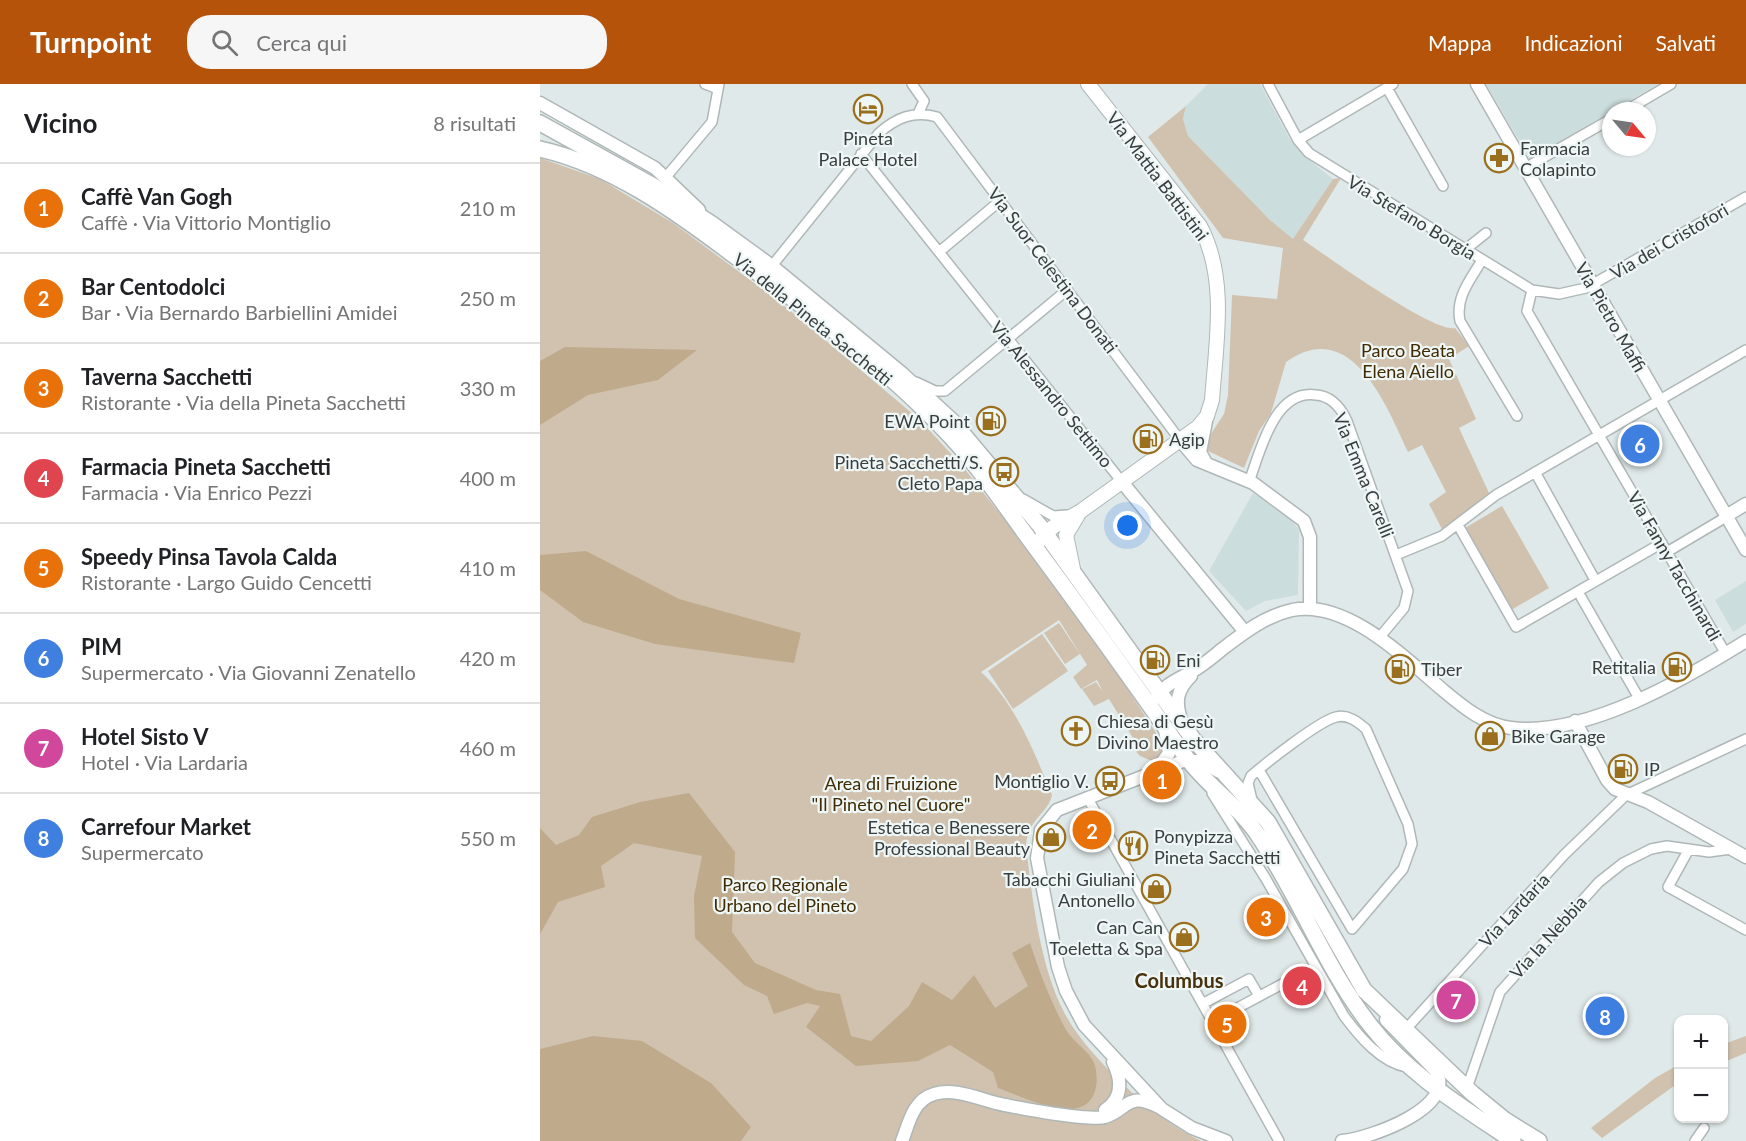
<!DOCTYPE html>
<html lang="it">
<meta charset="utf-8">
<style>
body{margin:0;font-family:Lato,sans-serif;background:#f6f6f6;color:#202124}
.controls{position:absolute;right:18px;bottom:18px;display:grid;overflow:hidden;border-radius:12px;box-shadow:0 2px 4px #0004}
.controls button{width:54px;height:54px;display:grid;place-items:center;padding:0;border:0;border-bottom:2px solid #e0e0e0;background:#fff;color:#202124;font:30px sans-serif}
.compass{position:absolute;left:1062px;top:18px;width:54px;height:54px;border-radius:50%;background:#fff;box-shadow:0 2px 4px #0004;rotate:119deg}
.you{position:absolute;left:588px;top:442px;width:21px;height:21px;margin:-15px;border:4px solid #fff;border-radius:50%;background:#1a73e8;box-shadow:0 0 0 9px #1a73e833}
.badge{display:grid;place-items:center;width:39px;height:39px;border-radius:50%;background:#b45309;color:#fff;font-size:20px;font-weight:700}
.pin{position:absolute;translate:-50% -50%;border:3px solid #fff;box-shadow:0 2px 6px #0006}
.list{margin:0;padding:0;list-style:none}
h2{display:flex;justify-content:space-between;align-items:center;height:78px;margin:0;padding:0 24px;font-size:26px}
h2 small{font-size:20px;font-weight:400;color:#757577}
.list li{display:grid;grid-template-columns:39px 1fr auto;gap:18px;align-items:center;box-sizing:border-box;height:90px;padding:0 24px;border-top:2px solid #e0e0e0}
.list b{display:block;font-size:22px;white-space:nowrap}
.list p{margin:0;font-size:20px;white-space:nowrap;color:#757577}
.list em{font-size:20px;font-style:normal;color:#757577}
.icon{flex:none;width:33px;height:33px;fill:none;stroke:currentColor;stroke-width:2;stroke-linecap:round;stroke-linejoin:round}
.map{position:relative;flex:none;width:1206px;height:1057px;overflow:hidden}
header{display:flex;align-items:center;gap:36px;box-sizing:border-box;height:84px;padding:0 30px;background:#b45309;color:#fff}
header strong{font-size:28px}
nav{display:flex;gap:33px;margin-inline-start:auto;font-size:21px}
.search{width:420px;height:54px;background:#f6f6f6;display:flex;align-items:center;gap:15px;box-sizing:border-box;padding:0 21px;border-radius:24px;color:#757577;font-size:22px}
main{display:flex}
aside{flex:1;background:#fff}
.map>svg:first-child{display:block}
</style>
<header>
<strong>Turnpoint</strong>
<div class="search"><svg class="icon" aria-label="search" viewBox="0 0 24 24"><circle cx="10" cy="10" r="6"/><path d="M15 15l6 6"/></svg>Cerca qui</div>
<nav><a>Mappa</a><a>Indicazioni</a><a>Salvati</a></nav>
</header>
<main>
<aside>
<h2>Vicino<small>8 risultati</small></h2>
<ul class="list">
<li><span class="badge" style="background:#e8710a">1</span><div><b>Caffè Van Gogh</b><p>Caffè · Via Vittorio Montiglio</p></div><em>210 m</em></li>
<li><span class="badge" style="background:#e8710a">2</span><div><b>Bar Centodolci</b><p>Bar · Via Bernardo Barbiellini Amidei</p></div><em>250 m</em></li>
<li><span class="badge" style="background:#e8710a">3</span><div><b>Taverna Sacchetti</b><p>Ristorante · Via della Pineta Sacchetti</p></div><em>330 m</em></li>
<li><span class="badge" style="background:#e0444e">4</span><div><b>Farmacia Pineta Sacchetti</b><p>Farmacia · Via Enrico Pezzi</p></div><em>400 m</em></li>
<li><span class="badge" style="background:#e8710a">5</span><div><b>Speedy Pinsa Tavola Calda</b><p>Ristorante · Largo Guido Cencetti</p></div><em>410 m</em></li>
<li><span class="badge" style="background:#3f7fe0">6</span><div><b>PIM</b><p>Supermercato · Via Giovanni Zenatello</p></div><em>420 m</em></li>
<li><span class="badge" style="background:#d1479c">7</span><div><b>Hotel Sisto V</b><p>Hotel · Via Lardaria</p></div><em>460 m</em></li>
<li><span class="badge" style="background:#3f7fe0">8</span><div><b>Carrefour Market</b><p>Supermercato</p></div><em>550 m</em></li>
</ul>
</aside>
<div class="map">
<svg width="1206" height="1057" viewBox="0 0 1206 1057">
<rect width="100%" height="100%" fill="#e0e9e9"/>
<path fill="#ccddde" d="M668 0H720L749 54 769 76 793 95 753 155 730 136 648 52 643 35 646 22Z
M946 0H1118L990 75Z
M713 409 750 435 759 445 758 511 725 517 706 527 669 487Z
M1206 497V540L1193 548 1175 516Z"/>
<path fill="#d0c2af" d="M646 22 643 35 648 52 730 136 753 155 793 95 801 94 763 156C787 172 893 249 915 244L929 262 909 275 936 335 919 344 949 409 903 447 889 420 906 408 882 361 868 368C847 322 811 231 746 278L731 329 719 347 704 384 668 367 665 359 684 330 688 311 692 211 737 215 743 164 683 154 608 53Z
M0 74 60 95 133 139 240 218 380 336 424 384 464 435 579 592 622 658C623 668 622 672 612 677L600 672 594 665 598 662 569 615 554 622 542 605 556 598 563 608 557 596 541 605 533 593 547 581 519 536 441 588C476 620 494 668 512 711 509 728 488 735 486 761 492 814 500 883 525 930 540 957 562 980 584 1001 608 1024 631 1042 661 1057H0Z
M962 422 1009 504 971 526 925 444Z
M519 539 540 570 525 580 504 549Z
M502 550 528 587 473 625 448 587Z
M1206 952V969L1184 978V960Z
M1138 981V999L1062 1054 1051 1044 1115 994Z"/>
<path fill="#bfab8c" d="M25 263 157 266 118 296 48 311 0 341V277Z
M46 467 139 515 261 549 254 579 115 560 43 538 0 506V471Z
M149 709 195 768 192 848 215 879 276 906 300 910 311 952 331 957 369 922 382 898 412 916 434 891 455 924 488 902 472 869 490 859C500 889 510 916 525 944 533 958 545 964 552 975 557 983 558 998 555 1007 543 1045 484 1013 458 1004L453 988 410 961 378 977 316 982 266 943 280 922 267 919 234 930 227 912 204 901 155 854 154 812 162 772 94 759 61 782 65 803 18 818 0 850V744L16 761 39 751 52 733 100 718Z
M53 952 102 957 171 999 211 1043 201 1057H0V965Z"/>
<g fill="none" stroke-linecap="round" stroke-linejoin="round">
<g stroke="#afb7b7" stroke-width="12">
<path id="minor" d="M165 0 178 5
M372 0 384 17 378 30
M728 0 758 56 769 69 992 206 1019 210 1046 204 1206 113
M847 4 903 102
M1085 27 1131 0
M758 56 853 0
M321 70 582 398
M985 84 1071 35
M126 93 172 38 179 0
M926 165 946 149
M399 168 461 116
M942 176C931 195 915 213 920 237L977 332
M231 183 339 49C356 34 374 26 397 33L640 356
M992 206 987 227 1186 570
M376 298 395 307H405L527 206
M995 388 1055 496
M709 398C720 368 734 305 776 311 791 312 801 324 807 337L868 507 864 524 839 554
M483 415 513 432 527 431
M918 441 976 543 1122 459
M1127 468 1181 436
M856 471 902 452 956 411 1206 266
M1041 513 1100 616
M719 686 812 845
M672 709 726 795 804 932C819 952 841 979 867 983
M547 713 739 1057
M712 716 708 699 711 692C726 679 779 637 796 633 808 630 818 638 826 645L868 740 872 760 863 785 812 845
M1149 765 1128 803 1206 846
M664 919 709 895 719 912
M673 937 774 883
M867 944 1024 771 1086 711 1206 655
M927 1004 960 908 1059 798 1083 779 1111 765 1127 762 1169 768 1191 765
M1155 1057 1164 1044"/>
</g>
<g stroke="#afb7b7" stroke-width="15">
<path id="tertiary" d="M937 0 1206 466
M0 19 115 84 159 126
M640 356 657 376 713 399 764 437 770 453V525
M666 379 660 368 667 332
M582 398 705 548
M1186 432 1206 420
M616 614C625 599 642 594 656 585 666 579 676 570 685 563 706 547 726 532 752 526 807 515 866 575 904 607 923 623 945 641 971 644 1046 653 1145 595 1206 557
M641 635C635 617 637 606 651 592
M1035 637 1067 696 1075 705 1108 718 1206 773
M618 684 629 669 625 646
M678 687 661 677H643L517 726 501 746 497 774 518 883 526 907 544 941 622 1025 652 1044 686 1057
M565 1026C583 1014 582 996 573 978
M362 1057C369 1039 373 1016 394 1010 416 1003 443 1017 465 1021 491 1026 516 1031 542 1033 549 1033 558 1035 565 1033 589 1025 586 1007 619 1023
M802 1057C828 1055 920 1023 895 986L846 936"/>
</g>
<g stroke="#afb7b7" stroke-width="16">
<path id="secondary" d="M499 457 513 443 541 427 658 343 667 332 672 316C676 259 688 194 660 142L548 0
M533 485 526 451 538 431"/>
</g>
<g stroke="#afb7b7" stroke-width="18">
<path id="primary" d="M0 39 112 101 172 140 231 183 362 291 413 338 500 442 653 655 728 738 824 906 932 1009 965 1036 999 1057
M0 65C71 81 135 127 192 170 264 222 350 287 410 352 438 382 460 415 484 448 539 522 593 597 646 673 667 702 698 721 718 751 759 812 785 883 830 941 869 991 921 1022 973 1057"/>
</g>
<use href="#minor" stroke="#fff" stroke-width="9"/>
<use href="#tertiary" stroke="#fff" stroke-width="12"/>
<use href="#secondary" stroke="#fff" stroke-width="14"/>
<use href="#primary" stroke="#fff" stroke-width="15"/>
</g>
<defs>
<g id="hotel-ring" transform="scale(1.5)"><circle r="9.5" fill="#eef6f6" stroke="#9a6f1d" stroke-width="1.5"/><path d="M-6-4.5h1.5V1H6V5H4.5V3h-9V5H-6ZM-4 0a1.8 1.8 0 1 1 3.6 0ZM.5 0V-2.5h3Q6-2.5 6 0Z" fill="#9a6f1d"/></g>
<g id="pharmacy-ring" transform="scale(1.5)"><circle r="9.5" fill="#eef6f6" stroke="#9a6f1d" stroke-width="1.5"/><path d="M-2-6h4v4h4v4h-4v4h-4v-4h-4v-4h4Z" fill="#9a6f1d"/></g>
<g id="fuel-ring" transform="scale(1.5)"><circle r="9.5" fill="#eef6f6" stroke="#9a6f1d" stroke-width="1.5"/><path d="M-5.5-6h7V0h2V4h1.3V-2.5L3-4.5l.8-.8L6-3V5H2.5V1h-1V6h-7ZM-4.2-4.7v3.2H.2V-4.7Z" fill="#9a6f1d"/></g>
<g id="bus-ring" transform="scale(1.5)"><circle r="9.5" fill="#eef6f6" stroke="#9a6f1d" stroke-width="1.5"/><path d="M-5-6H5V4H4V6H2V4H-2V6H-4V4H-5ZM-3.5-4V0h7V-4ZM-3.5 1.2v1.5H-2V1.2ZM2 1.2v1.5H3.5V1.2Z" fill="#9a6f1d"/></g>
<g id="church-ring" transform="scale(1.5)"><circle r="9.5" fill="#eef6f6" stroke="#9a6f1d" stroke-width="1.5"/><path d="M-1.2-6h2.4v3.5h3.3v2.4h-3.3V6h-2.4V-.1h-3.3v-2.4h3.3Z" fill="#9a6f1d"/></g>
<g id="shop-ring" transform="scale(1.5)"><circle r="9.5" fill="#eef6f6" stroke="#9a6f1d" stroke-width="1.5"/><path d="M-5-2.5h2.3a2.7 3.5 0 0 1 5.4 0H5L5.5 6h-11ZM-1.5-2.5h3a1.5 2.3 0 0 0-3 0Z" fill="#9a6f1d"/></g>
<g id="restaurant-ring" transform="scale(1.5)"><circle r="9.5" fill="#eef6f6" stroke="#9a6f1d" stroke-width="1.5"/><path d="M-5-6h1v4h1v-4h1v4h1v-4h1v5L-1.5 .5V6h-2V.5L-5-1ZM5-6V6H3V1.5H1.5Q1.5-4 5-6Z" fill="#9a6f1d"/></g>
</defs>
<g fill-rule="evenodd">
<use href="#hotel-ring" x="328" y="25"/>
<use href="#pharmacy-ring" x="959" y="74"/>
<use href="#fuel-ring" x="451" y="337"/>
<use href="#fuel-ring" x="608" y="355"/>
<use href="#bus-ring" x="464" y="388"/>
<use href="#fuel-ring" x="615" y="576"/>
<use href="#fuel-ring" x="1137" y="583"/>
<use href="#fuel-ring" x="860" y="585"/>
<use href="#church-ring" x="536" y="647"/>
<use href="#shop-ring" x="950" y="652"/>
<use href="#fuel-ring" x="1083" y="685"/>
<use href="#bus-ring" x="570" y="697"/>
<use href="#shop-ring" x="511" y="753"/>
<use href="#restaurant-ring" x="593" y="762"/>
<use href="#shop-ring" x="616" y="805"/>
<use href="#shop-ring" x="644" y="853"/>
</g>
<g text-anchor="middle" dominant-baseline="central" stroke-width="4.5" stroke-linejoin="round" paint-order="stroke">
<g font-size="18" fill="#3a3d3d" stroke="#eef6f6" text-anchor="start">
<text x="328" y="54" text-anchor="middle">Pineta<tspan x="328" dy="21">Palace Hotel</tspan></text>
<text x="980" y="64">Farmacia<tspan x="980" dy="21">Colapinto</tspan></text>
<text x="430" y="337" text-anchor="end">EWA Point</text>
<text x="629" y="355">Agip</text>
<text x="443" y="378" text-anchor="end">Pineta Sacchetti/S.<tspan x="443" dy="21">Cleto Papa</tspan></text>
<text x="636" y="576">Eni</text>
<text x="1116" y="583" text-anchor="end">Retitalia</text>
<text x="881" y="585">Tiber</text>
<text x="557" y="637">Chiesa di Gesù<tspan x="557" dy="21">Divino Maestro</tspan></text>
<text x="971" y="652">Bike Garage</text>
<text x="1104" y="685">IP</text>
<text x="549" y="697" text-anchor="end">Montiglio V.</text>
<text x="490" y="743" text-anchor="end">Estetica e Benessere<tspan x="490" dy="21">Professional Beauty</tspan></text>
<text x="614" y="752">Ponypizza<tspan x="614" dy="21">Pineta Sacchetti</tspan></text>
<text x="595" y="795" text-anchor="end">Tabacchi Giuliani<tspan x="595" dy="21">Antonello</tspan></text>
<text x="623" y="843" text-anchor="end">Can Can<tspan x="623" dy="21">Toeletta &amp; Spa</tspan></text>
</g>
<g font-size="18" fill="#3a3d3d" stroke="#eef6f6">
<text transform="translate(618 92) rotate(53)">Via Mattia Battistini</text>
<text transform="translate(872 133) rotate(31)">Via Stefano Borgia</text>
<text transform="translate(1129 157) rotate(-30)">Via dei Cristofori</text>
<text transform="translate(513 186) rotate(53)">Via Suor Celestina Donati</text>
<text transform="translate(1071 233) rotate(60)">Via Pietro Maffi</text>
<text transform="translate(273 235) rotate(39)">Via della Pineta Sacchetti</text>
<text transform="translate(512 310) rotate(51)">Via Alessandro Settimo</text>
<text transform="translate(824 391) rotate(68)">Via Emma Carelli</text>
<text transform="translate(1135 482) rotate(60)">Via Fanny Tacchinardi</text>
<text transform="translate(974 826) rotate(-47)">Via Lardaria</text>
<text transform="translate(1008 853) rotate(-48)">Via la Nebbia</text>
</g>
<g font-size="18" fill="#402a01" stroke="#eef6f6">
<text x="868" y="266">Parco Beata<tspan x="868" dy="21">Elena Aiello</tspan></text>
<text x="351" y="699">Area di Fruizione<tspan x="351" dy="21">"Il Pineto nel Cuore"</tspan></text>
<text x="245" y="800">Parco Regionale<tspan x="245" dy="21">Urbano del Pineto</tspan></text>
</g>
<g font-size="20" font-weight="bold" fill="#47320c" stroke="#eef6f6">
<text x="639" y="896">Columbus</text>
</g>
</g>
</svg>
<div class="controls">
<button>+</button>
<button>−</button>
</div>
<svg class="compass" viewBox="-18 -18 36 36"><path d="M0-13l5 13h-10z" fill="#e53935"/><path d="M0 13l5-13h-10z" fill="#757577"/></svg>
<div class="you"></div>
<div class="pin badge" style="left:622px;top:696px;background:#e8710a">1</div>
<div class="pin badge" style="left:552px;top:746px;background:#e8710a">2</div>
<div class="pin badge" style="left:726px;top:833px;background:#e8710a">3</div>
<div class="pin badge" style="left:762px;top:902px;background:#e0444e">4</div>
<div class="pin badge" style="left:687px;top:940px;background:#e8710a">5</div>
<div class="pin badge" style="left:1100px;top:360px;background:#3f7fe0">6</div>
<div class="pin badge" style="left:916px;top:916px;background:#d1479c">7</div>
<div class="pin badge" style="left:1065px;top:932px;background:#3f7fe0">8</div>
</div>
</main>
